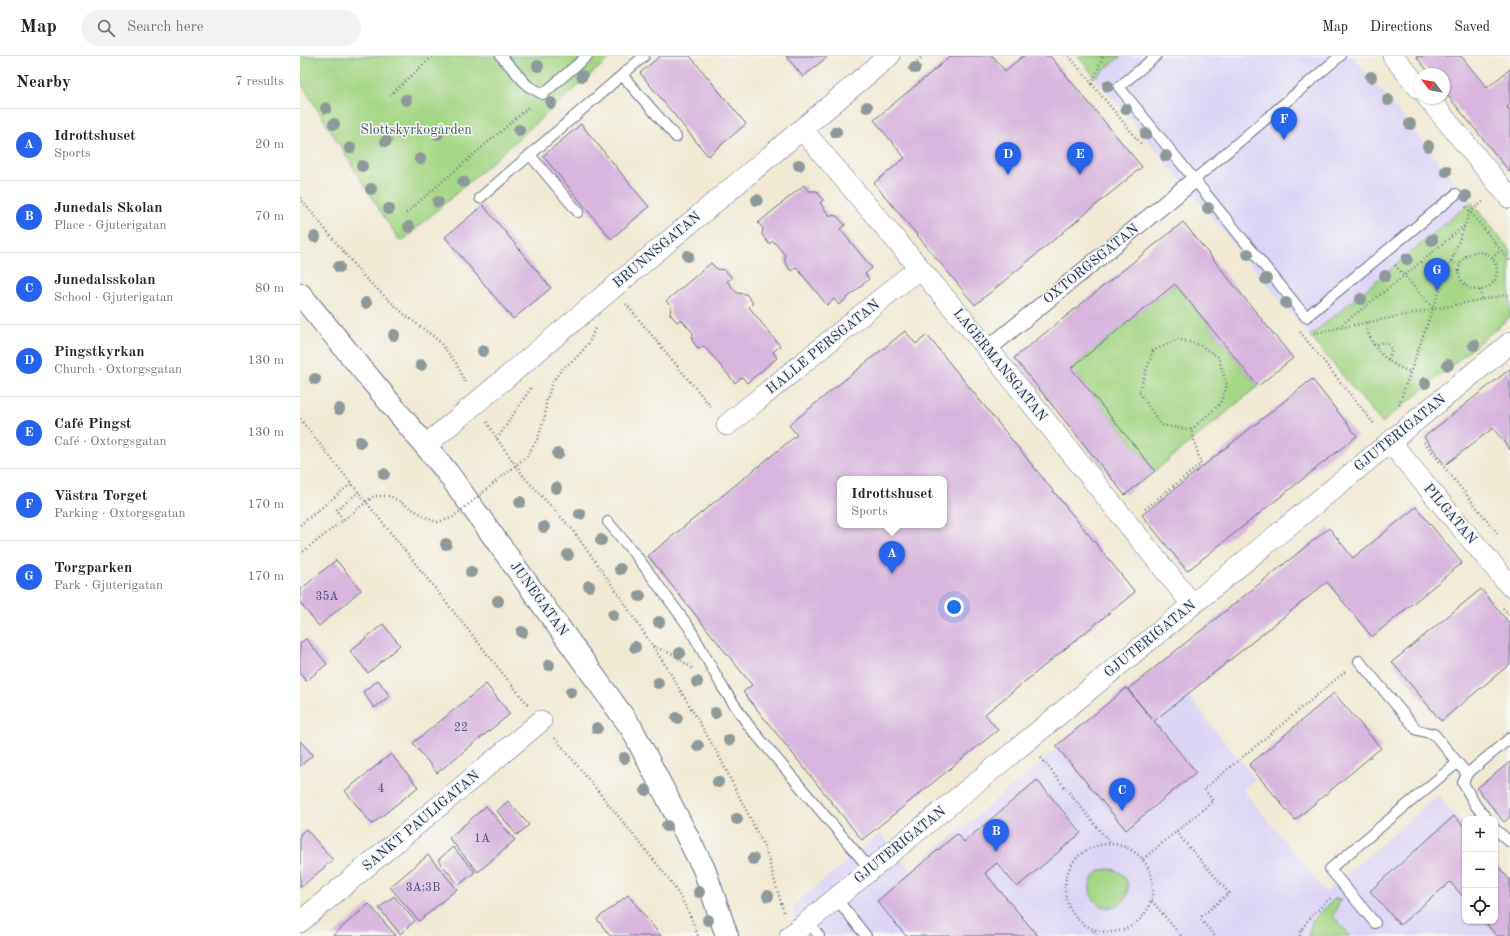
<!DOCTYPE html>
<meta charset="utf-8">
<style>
body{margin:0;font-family:"Old Standard TT",serif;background:#f2f2f2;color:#222}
.controls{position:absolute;right:12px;bottom:12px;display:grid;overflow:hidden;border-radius:8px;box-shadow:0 1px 3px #0004}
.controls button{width:36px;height:36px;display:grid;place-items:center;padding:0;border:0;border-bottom:1px solid #e0e0e0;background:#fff;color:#222;font:20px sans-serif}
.compass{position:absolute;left:1114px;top:12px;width:36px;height:36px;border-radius:50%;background:#fff;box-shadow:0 1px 3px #0004;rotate:301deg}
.you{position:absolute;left:654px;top:551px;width:14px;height:14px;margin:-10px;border:3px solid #fff;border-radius:50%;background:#1a73e8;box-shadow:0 0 0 6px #1a73e833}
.badge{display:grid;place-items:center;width:26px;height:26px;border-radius:50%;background:#2563eb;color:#fff;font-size:13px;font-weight:700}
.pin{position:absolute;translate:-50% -33px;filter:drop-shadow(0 1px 2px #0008)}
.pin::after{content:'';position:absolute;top:21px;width:14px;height:12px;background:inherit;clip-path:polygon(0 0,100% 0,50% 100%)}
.popup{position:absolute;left:537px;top:420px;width:110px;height:52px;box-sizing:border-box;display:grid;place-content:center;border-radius:8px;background:#fff;filter:drop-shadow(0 1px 3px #0005);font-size:13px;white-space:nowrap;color:#767676}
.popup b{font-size:15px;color:#222}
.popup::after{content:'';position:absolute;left:50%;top:100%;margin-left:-8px;border:8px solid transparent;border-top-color:#fff}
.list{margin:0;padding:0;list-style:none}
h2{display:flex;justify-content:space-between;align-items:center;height:52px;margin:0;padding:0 16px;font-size:17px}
h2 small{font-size:13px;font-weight:400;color:#767676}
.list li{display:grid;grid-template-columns:26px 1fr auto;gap:12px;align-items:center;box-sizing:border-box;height:72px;padding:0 16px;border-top:1px solid #e0e0e0}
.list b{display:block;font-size:15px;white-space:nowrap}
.list p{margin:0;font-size:13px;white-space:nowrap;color:#767676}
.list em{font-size:13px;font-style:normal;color:#767676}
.icon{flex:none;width:22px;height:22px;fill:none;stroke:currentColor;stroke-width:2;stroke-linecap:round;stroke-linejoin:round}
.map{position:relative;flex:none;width:1210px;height:880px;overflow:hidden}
header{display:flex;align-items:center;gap:24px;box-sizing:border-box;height:56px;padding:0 20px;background:#fff;border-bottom:1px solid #e0e0e0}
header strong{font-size:19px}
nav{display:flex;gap:22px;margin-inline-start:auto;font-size:14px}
.search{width:280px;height:36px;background:#f2f2f2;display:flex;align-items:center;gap:10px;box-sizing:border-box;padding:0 14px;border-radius:22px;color:#767676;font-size:15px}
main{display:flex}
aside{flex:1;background:#fff}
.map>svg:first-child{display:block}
</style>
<header>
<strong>Map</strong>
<div class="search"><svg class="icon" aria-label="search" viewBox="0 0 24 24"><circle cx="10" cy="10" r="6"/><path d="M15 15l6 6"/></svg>Search here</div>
<nav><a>Map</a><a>Directions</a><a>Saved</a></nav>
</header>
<main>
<aside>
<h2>Nearby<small>7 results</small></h2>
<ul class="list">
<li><span class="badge">A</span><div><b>Idrottshuset</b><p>Sports</p></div><em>20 m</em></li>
<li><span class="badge">B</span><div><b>Junedals Skolan</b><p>Place · Gjuterigatan</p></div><em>70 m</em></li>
<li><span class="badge">C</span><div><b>Junedalsskolan</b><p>School · Gjuterigatan</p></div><em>80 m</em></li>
<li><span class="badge">D</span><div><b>Pingstkyrkan</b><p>Church · Oxtorgsgatan</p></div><em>130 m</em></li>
<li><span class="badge">E</span><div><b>Café Pingst</b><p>Café · Oxtorgsgatan</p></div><em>130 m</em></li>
<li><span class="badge">F</span><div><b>Västra Torget</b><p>Parking · Oxtorgsgatan</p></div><em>170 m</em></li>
<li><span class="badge">G</span><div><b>Torgparken</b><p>Park · Gjuterigatan</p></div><em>170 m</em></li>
</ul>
</aside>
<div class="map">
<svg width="1210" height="880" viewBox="0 0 1210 880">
<rect width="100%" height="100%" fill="#f6f6f2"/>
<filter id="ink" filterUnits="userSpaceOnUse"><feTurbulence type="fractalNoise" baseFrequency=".025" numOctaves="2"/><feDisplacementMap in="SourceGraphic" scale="8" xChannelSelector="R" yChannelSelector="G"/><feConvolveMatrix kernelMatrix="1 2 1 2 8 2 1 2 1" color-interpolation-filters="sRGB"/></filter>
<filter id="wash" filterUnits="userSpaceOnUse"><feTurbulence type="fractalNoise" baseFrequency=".012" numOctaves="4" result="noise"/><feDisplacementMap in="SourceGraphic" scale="16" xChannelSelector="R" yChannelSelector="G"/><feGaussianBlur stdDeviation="0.9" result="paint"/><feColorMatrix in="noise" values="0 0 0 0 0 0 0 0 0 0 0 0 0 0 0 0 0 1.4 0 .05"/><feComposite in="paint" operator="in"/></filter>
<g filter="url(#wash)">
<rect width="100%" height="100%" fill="#f1e9d4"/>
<path fill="#ddd5f6" d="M821 0H1053L1171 146 1010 280 795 21Z
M861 607 955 723 943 734 1026 836 1138 739 1165 772V865H1195V807L1210 824V880H499L492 851 580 777 611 814Z"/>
<path fill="#a4d685" stroke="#608272" d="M0 0H312L101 186 84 161 0 25Z
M778 0H821L795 21Z
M1171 146 1210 194V261L1082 367 1010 280Z
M875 228 958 330 855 415 771 312Z
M790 832a19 19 0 1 1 38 0a19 19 0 1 1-38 0Z
M1036 842 1041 843 1033 860 1051 880H1008L1013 863Z"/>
<g id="blocks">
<path fill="#d8b5de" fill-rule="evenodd" d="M360 0H390L446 68 408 100 340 17Z
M486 0H528L503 21Z
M651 0H693L705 15 723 0H750L842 111 675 249 574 127 605 102 574 64Z
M1116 0H1161L1187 32 1210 13V48L1207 51 1210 55V116L1144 35V18H1130Z
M281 68 349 151 311 183 243 100Z
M504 129 508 135H517L523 144 520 147 529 159 537 160 545 169 540 173 572 212 565 218 569 223 539 249 534 243 527 249 496 211 491 215 485 207V199L473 185 469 188 462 179 463 172 458 167Z
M183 149 251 232 213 263 145 181Z
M883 166 993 302 958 330 875 228 771 312 855 415 825 439 714 302Z
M411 207 417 213 425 214 432 222 427 225 437 237 446 238 453 247 449 251 480 290 473 296 477 302 447 327 442 321 435 327 404 290 399 293 392 285 393 277 381 263 377 266 370 258 371 250 366 245Z
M605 275 616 288 627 279 835 536 685 658 698 674 562 784 443 636 452 629 348 500 497 379 489 369ZM540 423H644V469H540Z
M1210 313V394L1193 372 1145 409 1124 381Z
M1012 323 1057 380 887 515 842 459Z
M1116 451 1162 507 1072 581 1027 526 854 665 896 716 826 774 756 690 826 632 852 663 828 633 1029 472 1053 502Z
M36 504 61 534 19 570 0 547V534Z
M1181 533 1210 568V608L1141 665 1092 606Z
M83 568 100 589 68 617 50 595Z
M6 583 27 608 6 625 0 618V587Z
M78 624 90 640 74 652 63 636Z
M186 628 210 658 137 717 113 687Z
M1034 637 1081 692 995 764 949 709Z
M0 685 13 699 0 710Z
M91 698 118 731 72 768 45 735Z
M1210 706V761L1204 766 1177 732Z
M737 724 781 777 717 831 697 807 685 817 738 880H606L577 845 657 778 664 786Z
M208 745 229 769 217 779 197 755Z
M186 750 215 784 178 816 149 782Z
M1154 760 1165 772V843L1150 826 1100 869 1070 835Z
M6 773 33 804 0 832V778Z
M153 791 175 816 159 829 138 804Z
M128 799 157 833 119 865 90 831Z
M1195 807 1210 824V880H1197L1184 865H1195Z
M328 839 361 880H310L297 863Z
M94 840 115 865 100 878 79 852Z
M69 848 96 880H32Z"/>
</g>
</g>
<g filter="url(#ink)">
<use href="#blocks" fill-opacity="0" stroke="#667087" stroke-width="1"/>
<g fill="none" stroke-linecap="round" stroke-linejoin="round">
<g stroke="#667087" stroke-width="12">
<path id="service" d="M201 0 228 30 243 38 287 0
M856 0 819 31 1006 261 1156 138
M322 19 376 81
M230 99 278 156
M894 124 1040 0
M180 142 344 0
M308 466 338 502 389 571 423 632 449 670 570 813
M1059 605 1117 674 1134 678 1167 718
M1187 763 1176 750 1163 727 1167 718 1210 682
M1195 773 1210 786
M536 842 566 880
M508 865 519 880
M1075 867 1030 813 1157 707"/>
</g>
<g stroke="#667087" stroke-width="18">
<path id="pedestrian" d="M688 293 894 124"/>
</g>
<g stroke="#667087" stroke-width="22">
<path id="minor" d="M1093 0 1120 33
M1128 42 1210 142
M502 73 688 293 892 548
M427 369 619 212
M1090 386 1210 530
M126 389 589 0
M0 866 241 665
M490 880 1210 287"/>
</g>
<g stroke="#667087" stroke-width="24">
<path id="tertiary" d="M0 238 147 416 332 673 404 813 427 880"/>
</g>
<path stroke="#667087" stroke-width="2.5" stroke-dasharray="1 3" stroke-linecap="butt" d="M769 0 842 89
M608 13 623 0
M792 28 803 0
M90 39 133 0
M1208 53 1210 52
M0 142 64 221 104 258 138 284 156 307 166 328
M1166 151 1210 205
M106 157 230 50
M1159 215a19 19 0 1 1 38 0a19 19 0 1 1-38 0Z
M1192 202 1201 194
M1151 205 1159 208
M1095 209 1133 252
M1180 234 1182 243
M326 248 412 352
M1066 266C1065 272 1068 277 1071 283 1079 300 1093 310 1111 316
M1039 271 1104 220 1164 170
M1000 276 1075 369
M1014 277 1210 238
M1073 289 1084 286 1088 288 1092 294 1088 304
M1099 348 1133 252 1170 156 1184 145
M0 363 228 649
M187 366 197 383 224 421 272 473 319 539 369 615 418 698 465 792 484 857
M197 383 231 332
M1124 386 1198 478
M845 453 901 408 891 374 920 348 927 329 918 301 900 289 878 283 853 295 839 336 861 369 891 374
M43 463 36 454 59 436
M0 469 52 427
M1203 552 1210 560
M353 590 372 598 392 612
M255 682 369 823C381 841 391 859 398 880
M741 702 811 788
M876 776 929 837 902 860 901 864 915 880
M765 832a44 44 0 1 1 88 0a44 44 0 1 1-88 0Z
M843 803 913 745 904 733 1046 615
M852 845 881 880
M793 875 798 880
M1000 880C1001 868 1022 849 1032 841"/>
<use href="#service" stroke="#fff" stroke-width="10"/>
<use href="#pedestrian" stroke="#fff" stroke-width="16"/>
<use href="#minor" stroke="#fff" stroke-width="21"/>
<use href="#tertiary" stroke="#fff" stroke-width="22"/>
<path stroke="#667087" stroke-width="2.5" stroke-dasharray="1 3" stroke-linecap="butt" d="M0 498 74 440H90L131 464 138 466 152 462 227 400 238 382 245 360 246 346 253 325 262 313 276 302 289 287 296 270"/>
</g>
<g fill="#8e9a99">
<circle cx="238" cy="10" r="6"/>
<circle cx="615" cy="12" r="6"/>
<circle cx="282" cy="20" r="6"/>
<circle cx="1071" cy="21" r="6"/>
<circle cx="808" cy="30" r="6"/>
<circle cx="106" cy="44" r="6"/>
<circle cx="1088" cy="44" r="6"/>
<circle cx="251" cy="47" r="6"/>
<circle cx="567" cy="51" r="6"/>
<circle cx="26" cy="52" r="6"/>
<circle cx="826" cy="53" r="6"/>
<circle cx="34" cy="68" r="6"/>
<circle cx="1110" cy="68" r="6"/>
<circle cx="219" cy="74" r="6"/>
<circle cx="536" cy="76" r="6"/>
<circle cx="138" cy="78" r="6"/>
<circle cx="846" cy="78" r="6"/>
<circle cx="86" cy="85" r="6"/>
<circle cx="1128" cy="90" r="6"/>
<circle cx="50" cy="92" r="6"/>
<circle cx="866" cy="100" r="6"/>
<circle cx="120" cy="103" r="6"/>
<circle cx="499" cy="109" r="6"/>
<circle cx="62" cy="110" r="6"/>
<circle cx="1146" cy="115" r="6"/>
<circle cx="163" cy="126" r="6"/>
<circle cx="71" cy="133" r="6"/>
<circle cx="1166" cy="140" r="6"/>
<circle cx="457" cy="144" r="6"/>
<circle cx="138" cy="146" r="6"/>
<circle cx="908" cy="152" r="6"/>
<circle cx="89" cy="153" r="6"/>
<circle cx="109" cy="171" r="6"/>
<circle cx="15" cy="181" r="6"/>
<circle cx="1132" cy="184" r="6"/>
<circle cx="948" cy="198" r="6"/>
<circle cx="388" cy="200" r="6"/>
<circle cx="1107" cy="203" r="6"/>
<circle cx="39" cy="211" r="6"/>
<circle cx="1085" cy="220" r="6"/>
<circle cx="966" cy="223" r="6"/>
<circle cx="1061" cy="243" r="6"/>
<circle cx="66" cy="247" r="6"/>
<circle cx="986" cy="247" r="6"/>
<circle cx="94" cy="279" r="6"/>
<circle cx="1174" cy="289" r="6"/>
<circle cx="183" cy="295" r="6"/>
<circle cx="121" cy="309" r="6"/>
<circle cx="1148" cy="309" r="6"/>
<circle cx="15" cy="323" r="6"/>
<circle cx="1125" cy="327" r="6"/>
<circle cx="39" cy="353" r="6"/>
<circle cx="60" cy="386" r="6"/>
<circle cx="258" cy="398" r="6"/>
<circle cx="84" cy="418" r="6"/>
<circle cx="256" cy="432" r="6"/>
<circle cx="220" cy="446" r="6"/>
<circle cx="280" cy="458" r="6"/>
<circle cx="244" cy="471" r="6"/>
<circle cx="301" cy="484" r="6"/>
<circle cx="146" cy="488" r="6"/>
<circle cx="268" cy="499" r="6"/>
<circle cx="320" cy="513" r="6"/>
<circle cx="171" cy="516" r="6"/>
<circle cx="289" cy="530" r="6"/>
<circle cx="340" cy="540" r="6"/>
<circle cx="198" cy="545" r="6"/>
<circle cx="313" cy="559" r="6"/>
<circle cx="359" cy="566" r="6"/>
<circle cx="222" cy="576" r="6"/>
<circle cx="335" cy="591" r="6"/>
<circle cx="380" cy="597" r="6"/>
<circle cx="249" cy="609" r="6"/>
<circle cx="397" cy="626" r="6"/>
<circle cx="358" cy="627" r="6"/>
<circle cx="271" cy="636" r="6"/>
<circle cx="415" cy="657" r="6"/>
<circle cx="377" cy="662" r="6"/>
<circle cx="297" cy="672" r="6"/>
<circle cx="429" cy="684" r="6"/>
<circle cx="398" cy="690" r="6"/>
<circle cx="324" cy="702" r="6"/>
<circle cx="418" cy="726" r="6"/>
<circle cx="346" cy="734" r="6"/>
<circle cx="437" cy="763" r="6"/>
<circle cx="367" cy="770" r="6"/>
<circle cx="453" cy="803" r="6"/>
<circle cx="399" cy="836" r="6"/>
<circle cx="468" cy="840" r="6"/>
<circle cx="408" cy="864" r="6"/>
</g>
</g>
<g text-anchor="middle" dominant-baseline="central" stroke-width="3" stroke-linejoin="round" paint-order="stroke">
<g font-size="12" fill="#4a507e">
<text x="27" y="541">35A</text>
<text x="161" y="672">22</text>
<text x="81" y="733">4</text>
<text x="182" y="783">1A</text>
<text x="123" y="832">3A;3B</text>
</g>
<g font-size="14" fill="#3d5968" stroke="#f6f6f2">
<text x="116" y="74">Slottskyrkogården</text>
</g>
<g font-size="14" fill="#1b2f5e" stroke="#f6f6f2">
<text transform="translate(357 194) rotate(-40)">BRUNNSGATAN</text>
<text transform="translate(791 208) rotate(-39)">OXTORGSGATAN</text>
<text transform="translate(523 291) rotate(-39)">HALLE PERSGATAN</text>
<text transform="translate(700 309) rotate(51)">LAGERMANSGATAN</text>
<text transform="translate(1100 377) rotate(-39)">GJUTERIGATAN</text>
<text transform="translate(1150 458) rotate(50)">PILGATAN</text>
<text transform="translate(239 543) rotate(54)">JUNEGATAN</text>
<text transform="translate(850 583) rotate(-39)">GJUTERIGATAN</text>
<text transform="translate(121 765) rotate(-40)">SANKT PAULIGATAN</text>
<text transform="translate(600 789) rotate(-39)">GJUTERIGATAN</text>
</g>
</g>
</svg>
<div class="controls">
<button>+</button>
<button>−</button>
<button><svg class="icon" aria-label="locate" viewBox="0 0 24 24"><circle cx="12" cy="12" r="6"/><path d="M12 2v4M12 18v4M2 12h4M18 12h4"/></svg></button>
</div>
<svg class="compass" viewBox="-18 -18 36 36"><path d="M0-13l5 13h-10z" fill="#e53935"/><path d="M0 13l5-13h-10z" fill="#767676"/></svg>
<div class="you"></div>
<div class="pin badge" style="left:592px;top:518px">A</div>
<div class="popup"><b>Idrottshuset</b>Sports</div>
<div class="pin badge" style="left:696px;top:796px">B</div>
<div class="pin badge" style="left:822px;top:755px">C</div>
<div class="pin badge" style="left:708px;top:119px">D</div>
<div class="pin badge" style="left:780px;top:119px">E</div>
<div class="pin badge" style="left:984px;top:84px">F</div>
<div class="pin badge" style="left:1137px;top:235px">G</div>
</div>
</main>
